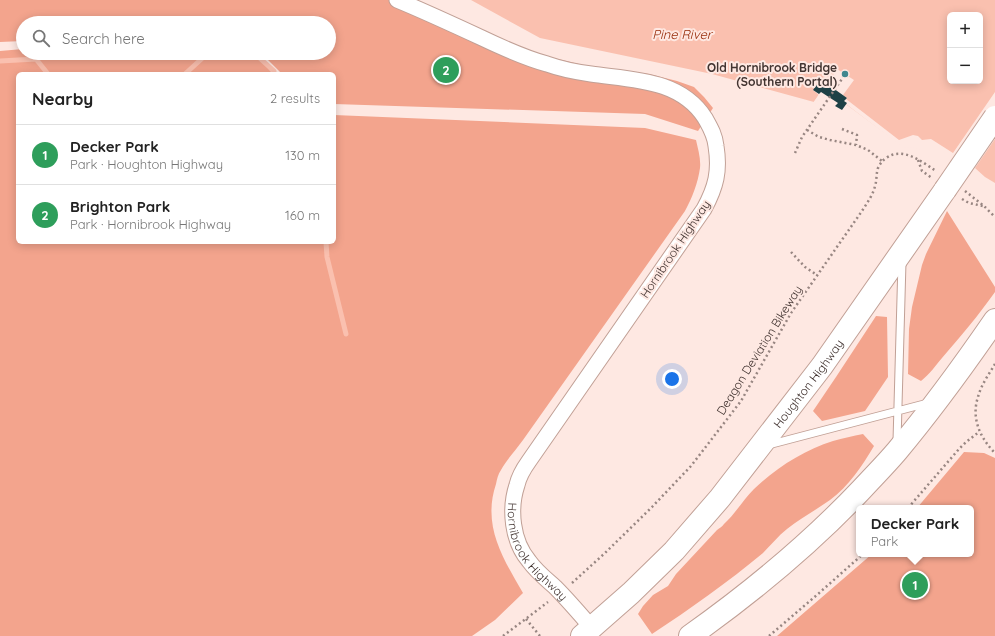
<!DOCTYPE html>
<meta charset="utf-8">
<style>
body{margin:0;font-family:Quicksand,sans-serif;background:#f6f6f6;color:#222}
.controls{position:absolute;right:12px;top:12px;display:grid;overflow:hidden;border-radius:6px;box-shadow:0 2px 10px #0003}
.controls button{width:36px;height:36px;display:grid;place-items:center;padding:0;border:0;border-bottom:1px solid #e0e0e0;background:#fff;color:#222;font:20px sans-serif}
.you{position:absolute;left:672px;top:379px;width:14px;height:14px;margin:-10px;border:3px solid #fff;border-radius:50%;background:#1a73e8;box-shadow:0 0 0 6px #1a73e833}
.badge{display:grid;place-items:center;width:26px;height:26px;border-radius:50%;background:#2563eb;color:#fff;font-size:13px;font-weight:700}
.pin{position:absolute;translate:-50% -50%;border:2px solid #fff;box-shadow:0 1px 4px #0006}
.popup{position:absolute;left:856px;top:505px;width:118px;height:52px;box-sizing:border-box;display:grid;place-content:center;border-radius:6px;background:#fff;filter:drop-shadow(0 1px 3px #0005);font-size:13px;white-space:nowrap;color:#767676}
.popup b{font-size:15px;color:#222}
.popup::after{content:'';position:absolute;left:50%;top:100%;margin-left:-8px;border:8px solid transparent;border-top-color:#fff}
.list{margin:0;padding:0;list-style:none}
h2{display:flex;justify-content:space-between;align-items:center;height:52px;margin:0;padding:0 16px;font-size:17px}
h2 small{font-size:13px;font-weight:400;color:#767676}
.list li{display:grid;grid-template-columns:26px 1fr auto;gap:12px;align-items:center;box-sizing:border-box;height:60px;padding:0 16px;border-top:1px solid #e0e0e0}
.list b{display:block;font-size:15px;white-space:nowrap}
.list p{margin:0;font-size:13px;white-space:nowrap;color:#767676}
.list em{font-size:13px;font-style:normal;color:#767676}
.icon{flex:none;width:22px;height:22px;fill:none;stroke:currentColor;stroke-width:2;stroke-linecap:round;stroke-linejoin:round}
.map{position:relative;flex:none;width:995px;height:636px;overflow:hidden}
.search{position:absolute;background:#fff;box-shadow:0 2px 10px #0003;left:16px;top:16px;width:320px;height:44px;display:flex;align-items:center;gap:10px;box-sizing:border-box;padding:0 14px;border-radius:22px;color:#767676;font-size:15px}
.panel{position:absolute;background:#fff;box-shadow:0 2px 10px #0003;left:16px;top:72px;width:320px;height:172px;border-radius:6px}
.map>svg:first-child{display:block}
</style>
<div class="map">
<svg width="995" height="636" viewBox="0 0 995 636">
<rect width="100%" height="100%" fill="#fee8e2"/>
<path fill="#f3a48d" d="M0 0H417L533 53 583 65 649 74 677 81 694 87 704 97 713 108 698 131 645 114 334 104V74H282L261 53H329V23H23V41L0 42Z
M23 49V53H254L273 74H18V242H334V115L645 128 696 140C698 149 701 159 700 168 698 183 692 198 685 211L523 440C516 450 507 459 501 470 498 474 497 479 496 484 482 526 503 558 523 593L495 620 472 636H0V51Z
M947 211 995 287V292C978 316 961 336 942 358 935 366 930 374 921 381L908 374 909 329 912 307 922 265 926 254Z
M876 316 887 317 888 377 865 411 822 421 813 411 836 377Z
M863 434 874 446C862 466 849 486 830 500 816 510 801 518 787 529 778 536 771 545 763 553 728 582 690 609 652 634L638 614 643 606 653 595 668 586 676 574 717 530C719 528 722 527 724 524 735 514 743 500 754 489 776 468 804 450 833 441 843 438 853 436 863 434Z
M964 452 984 453 995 458V636H777L872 554H971V508H917Z"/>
<path fill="#fac0af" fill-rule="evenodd" d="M471 0H995V200L921 148 901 145 820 85 813 90 819 94 814 102 712 74 540 38ZM950 15H980V81H950Z"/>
<path fill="#fee8e2" d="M837 69 854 80 843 95 847 98 846 99 899 140 913 135 918 136 922 140 931 139 953 153 995 92V139L975 168 985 177 995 183V202L920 150 914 148 902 147 846 104 843 100 816 90 820 93 821 95 815 104H812L819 95 813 90 818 83 820 84H827Z"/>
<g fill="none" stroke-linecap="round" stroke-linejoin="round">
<path stroke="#fac0af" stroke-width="5" d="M254 53 274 71V74
M0 61 36 59 48 74
M185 74 208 53
M326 242 327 257 346 334"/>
</g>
<path fill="#1e4146" d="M823 81 847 98 844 101 847 103 842 110 835 106 838 103 821 92 819 94 813 90 818 83 820 85Z"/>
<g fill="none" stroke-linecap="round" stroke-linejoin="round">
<g stroke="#c1a096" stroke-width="9">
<path id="service" d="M897 441 902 262
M768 445 928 403"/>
</g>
<g stroke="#c1a096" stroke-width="17">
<g id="minor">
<path id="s1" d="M397 0C426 12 454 25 482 38 503 48 525 58 547 64 561 69 576 72 591 74 632 80 680 79 705 118 710 127 715 135 716 146 720 171 716 187 704 209L529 461C524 468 519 476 517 485 509 509 512 541 529 561 536 571 546 579 555 587 568 600 580 614 592 628"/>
</g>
</g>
<g stroke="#c1a096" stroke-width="24">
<g id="trunk">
<path id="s2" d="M582 636 631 593 674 551 720 498 822 366 945 190"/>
<path d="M690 636C752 592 810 544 862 489 874 476 886 464 897 451 932 409 964 365 995 320"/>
</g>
</g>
<path stroke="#988682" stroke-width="2.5" stroke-dasharray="2 3" stroke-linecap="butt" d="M842 129 857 135 856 145
M807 130 819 137 830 140 856 145 868 150 882 161
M795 153 802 137 844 76
M918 160 922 171 932 178
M965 191 984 206 995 217
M962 199 969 203 983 206
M791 252 805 267 817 275
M995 364C989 374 981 385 978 397 971 418 980 438 995 453
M908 508 959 449 966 442 979 432
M572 583 605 553 652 507 691 466 741 401 791 313 862 211C867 203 873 195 875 186 877 180 876 174 878 168 880 164 882 161 886 158 903 146 922 162 936 171
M526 619 540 636
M503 636 548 602
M769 636 818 594 863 554"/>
<use href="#service" stroke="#fff" stroke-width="7"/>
<use href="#minor" stroke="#fff" stroke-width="15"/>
<use href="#trunk" stroke="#fff" stroke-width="22"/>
<g stroke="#c1a096" stroke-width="24" stroke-linecap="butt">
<path id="trunk-bridge" d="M945 190 995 117"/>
</g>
<use href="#trunk-bridge" stroke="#fff" stroke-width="22"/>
</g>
<circle fill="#40878f" stroke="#fee8e2" stroke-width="1.5" cx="845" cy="74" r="4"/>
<g text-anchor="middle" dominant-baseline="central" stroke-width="4" stroke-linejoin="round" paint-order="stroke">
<g font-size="12" font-weight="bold" fill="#423431" stroke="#fee8e2" text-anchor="end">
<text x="837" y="67">Old Hornibrook Bridge<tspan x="837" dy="14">(Southern Portal)</tspan></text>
</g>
<g font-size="12" fill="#423431" stroke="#fee8e2">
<text transform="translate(675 249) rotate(-56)">Hornibrook Highway</text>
<text transform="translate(759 350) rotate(-58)">Deagon Deviation Bikeway</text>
<text stroke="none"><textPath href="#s2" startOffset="340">Houghton Highway</textPath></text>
<text stroke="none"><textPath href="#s1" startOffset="840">Hornibrook Highway</textPath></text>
</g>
<g font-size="13" font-style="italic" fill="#972b08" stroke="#fee8e2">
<text x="682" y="34">Pine River</text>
</g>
</g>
</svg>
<div class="controls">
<button>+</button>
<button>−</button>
</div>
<div class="you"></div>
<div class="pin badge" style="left:915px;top:585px;background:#2e9e5b">1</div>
<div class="popup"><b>Decker Park</b>Park</div>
<div class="pin badge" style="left:446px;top:70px;background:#2e9e5b">2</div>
<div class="search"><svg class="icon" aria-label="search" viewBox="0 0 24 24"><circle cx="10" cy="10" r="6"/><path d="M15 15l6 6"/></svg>Search here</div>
<section class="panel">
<h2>Nearby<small>2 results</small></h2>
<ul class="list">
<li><span class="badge" style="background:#2e9e5b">1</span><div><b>Decker Park</b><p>Park · Houghton Highway</p></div><em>130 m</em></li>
<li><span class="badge" style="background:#2e9e5b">2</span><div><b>Brighton Park</b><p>Park · Hornibrook Highway</p></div><em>160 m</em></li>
</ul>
</section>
</div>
